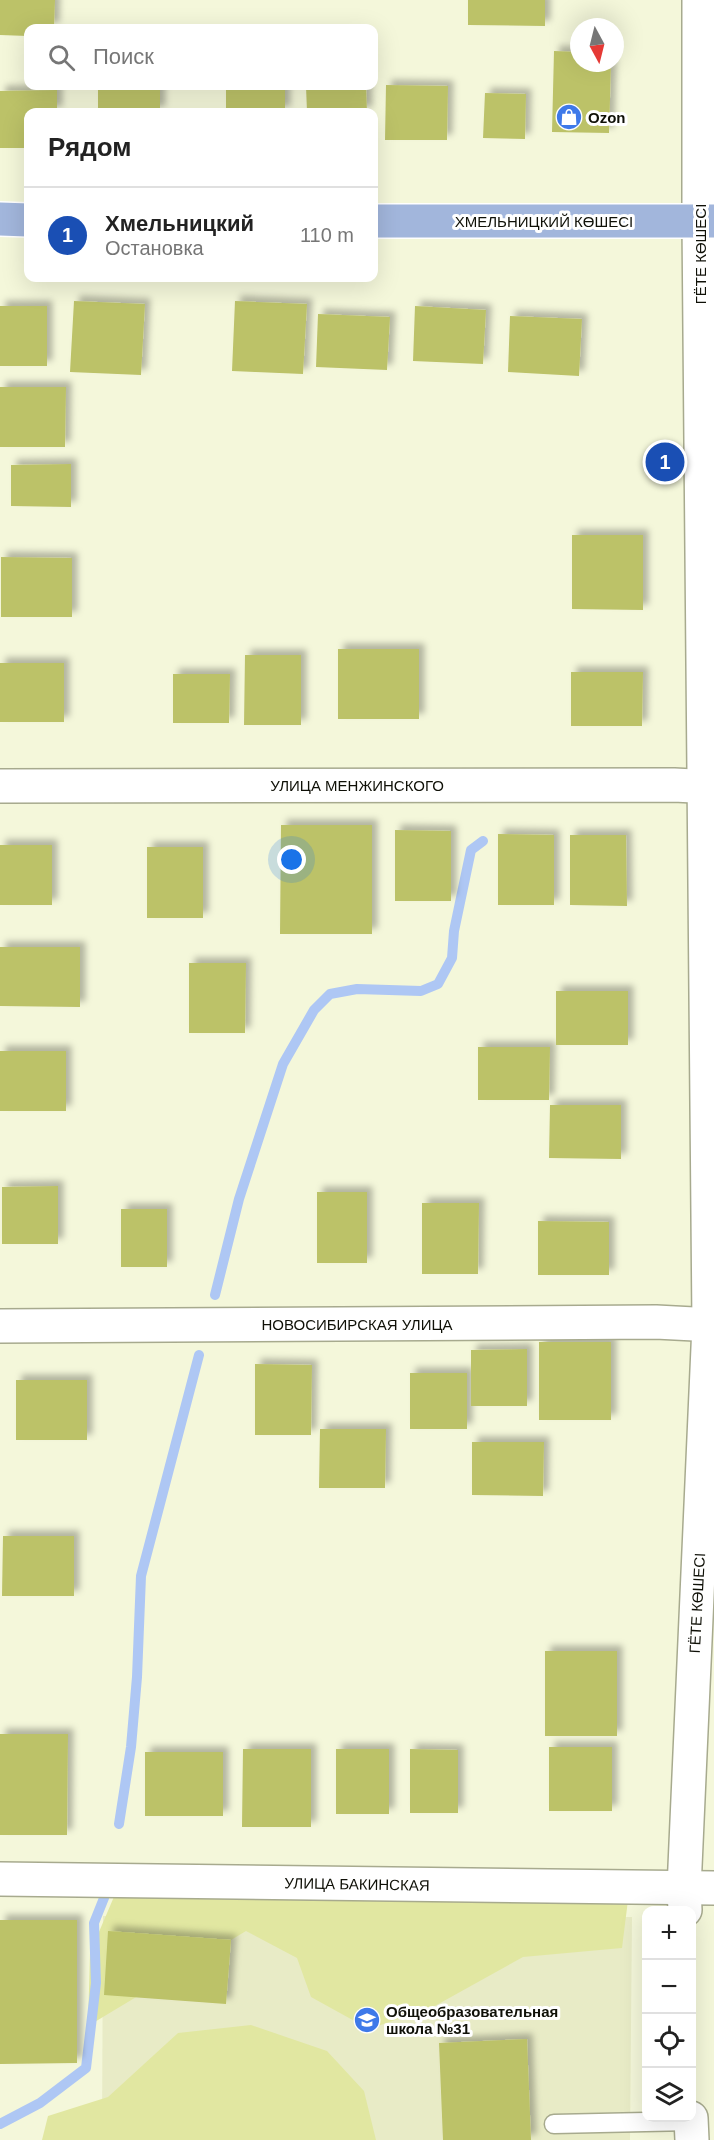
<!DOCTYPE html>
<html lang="ru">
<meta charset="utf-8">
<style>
body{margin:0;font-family:Arial,sans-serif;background:#f2f2f2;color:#222}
.controls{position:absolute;right:18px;bottom:18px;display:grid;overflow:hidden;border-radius:12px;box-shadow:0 6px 24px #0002}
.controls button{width:54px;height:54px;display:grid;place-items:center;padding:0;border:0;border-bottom:2px solid #e0e0e0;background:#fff;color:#222;font:30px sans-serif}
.compass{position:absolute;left:570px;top:18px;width:54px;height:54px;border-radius:50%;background:#fff;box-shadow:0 6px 24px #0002;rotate:173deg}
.you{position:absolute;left:292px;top:860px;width:21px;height:21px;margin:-15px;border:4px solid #fff;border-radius:50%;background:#1a73e8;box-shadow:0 0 0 9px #1a73e833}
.badge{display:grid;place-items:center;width:39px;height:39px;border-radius:50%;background:#7c3aed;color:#fff;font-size:20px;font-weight:700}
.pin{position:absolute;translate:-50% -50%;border:3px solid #fff;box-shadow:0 2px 6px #0006}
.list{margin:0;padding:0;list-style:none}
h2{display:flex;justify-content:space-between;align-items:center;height:78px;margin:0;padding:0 24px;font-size:26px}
h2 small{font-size:20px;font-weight:400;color:#767676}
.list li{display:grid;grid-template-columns:39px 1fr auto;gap:18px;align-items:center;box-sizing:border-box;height:96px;padding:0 24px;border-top:2px solid #e0e0e0}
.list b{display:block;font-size:22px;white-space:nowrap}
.list p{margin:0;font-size:20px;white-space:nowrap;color:#767676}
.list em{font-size:20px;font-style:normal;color:#767676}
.icon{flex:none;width:33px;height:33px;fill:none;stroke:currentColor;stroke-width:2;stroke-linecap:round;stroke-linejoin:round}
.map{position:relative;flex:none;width:714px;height:2140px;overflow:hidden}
.search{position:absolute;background:#fff;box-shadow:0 6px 24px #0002;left:24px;top:24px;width:354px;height:66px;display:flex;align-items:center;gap:15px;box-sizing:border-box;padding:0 21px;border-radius:12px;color:#767676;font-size:22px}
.panel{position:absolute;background:#fff;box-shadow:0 6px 24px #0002;left:24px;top:108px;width:354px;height:174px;border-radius:12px}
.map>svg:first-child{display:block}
</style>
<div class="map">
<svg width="714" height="2140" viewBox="0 0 714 2140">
<defs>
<filter id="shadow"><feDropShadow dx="5.5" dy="-5.5" stdDeviation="3" flood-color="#0004"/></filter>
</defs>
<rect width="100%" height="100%" fill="#f4f7da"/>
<path fill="#e8ebc6" d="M103 1916 632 1917 630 2140H102Z"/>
<path fill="#e1e7a1" d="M631 1876 622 1948 523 1957 433 2007 369 2029 311 1997 297 1958 246 1931 88 2026 90 1953 116 1892Z
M251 2025 327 2051 364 2091 376 2140H42L48 2116 108 2097 178 2033Z"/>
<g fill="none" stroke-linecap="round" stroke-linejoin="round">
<path stroke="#aec7f4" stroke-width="10" d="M215 1295 239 1199 283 1064 314 1010 330 994 357 989 421 991 438 984 452 958 454 931 471 850 483 841
M119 1824 131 1747 137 1677 141 1576 199 1355
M0 2124 40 2103 86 2068 96 1983 94 1923 104 1898"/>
</g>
<path fill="#bcc268" filter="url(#shadow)" d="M0 0H55L54 28H28V36L0 35Z
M468 0H545V26L468 25Z
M554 51 579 52V63H611L609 133 552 132Z
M386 85 448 86 447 140H385Z
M98 86H160V112H98Z
M226 86H285V112H226Z
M306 86H366L367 112H307Z
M57 90V112H28V148H0V91Z
M485 93 526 94 525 139 483 138Z
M74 301 145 304 141 375 70 372Z
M235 301 307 304 303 374 232 371Z
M0 306H47V366H0Z
M415 306 486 310 483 364 413 361Z
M318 314 390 317 387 370 316 367Z
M510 316 582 319 579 376 508 372Z
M0 387H66L65 447H0Z
M71 464V507L11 506V465Z
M572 535H643V610L572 609Z
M1 557 72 558V617H1Z
M338 649H419V719H338Z
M245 655H301V725H244Z
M0 663H64V722H0Z
M571 672H643L642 726H571Z
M173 674H230L229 723H173Z
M281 825H372V934H280Z
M395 830 451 831V901H395Z
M498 834 554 835V905H498Z
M570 835H626L627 906 570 905Z
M0 845H52V905H0Z
M147 847H203V918H147Z
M0 947H80V1007L0 1006Z
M189 963H246L245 1033H189Z
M556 991H628V1045H556Z
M478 1047H550L549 1100H478Z
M0 1051H66V1111H0Z
M550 1105H621V1159L549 1158Z
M58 1186V1244H2V1187Z
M317 1192H367V1263H317Z
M422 1203H479L478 1274H422Z
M121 1209H167V1267H121Z
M538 1221 609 1222V1275H538Z
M539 1342H611V1420H539Z
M527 1349V1406H471V1350Z
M255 1364 312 1365 311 1435H255Z
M410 1373H467V1429H410Z
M16 1380H87V1440H16Z
M320 1429H386L385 1488H319Z
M472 1442H544L543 1496 472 1495Z
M3 1536H74V1596H2Z
M545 1651H617V1736H545Z
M0 1734H68L67 1835H0Z
M549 1747H612V1811H549Z
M243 1749H311V1827H242Z
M336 1749H389V1814H336Z
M410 1749 458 1750V1813H410Z
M145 1752H223V1816H145Z
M0 1920H77V2063L0 2064Z
M108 1931 231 1940 226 2004 104 1995Z
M527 2039 531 2140H443L439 2043Z"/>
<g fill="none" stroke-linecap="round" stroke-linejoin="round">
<g stroke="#a7aa8e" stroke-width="21">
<path id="service" d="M554 2124 691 2121"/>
</g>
<g stroke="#a7aa8e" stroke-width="36">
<path id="minor" d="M0 786 674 785 714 787
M0 1326 656 1322 714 1325
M0 1879 714 1888"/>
</g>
<g stroke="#a7aa8e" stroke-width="36">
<path id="tertiary" d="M699 0V221"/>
</g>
<g stroke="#a7aa8e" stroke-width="36">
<path id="secondary" d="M685 1910 684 1889 709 1325 699 221
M691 2118 692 2140"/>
</g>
<g stroke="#fff" stroke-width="36">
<path id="primary" d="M0 219 28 220
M374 221H714"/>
</g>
<use href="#service" stroke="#fff" stroke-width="18"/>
<use href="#minor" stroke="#fff" stroke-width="33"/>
<use href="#tertiary" stroke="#fff" stroke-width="33"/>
<use href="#secondary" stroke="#fff" stroke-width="33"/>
<use href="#primary" stroke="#a2b6dc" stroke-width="33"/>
</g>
<defs>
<g id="shop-disc" transform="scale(1.35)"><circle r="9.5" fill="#3e79e9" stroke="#fff"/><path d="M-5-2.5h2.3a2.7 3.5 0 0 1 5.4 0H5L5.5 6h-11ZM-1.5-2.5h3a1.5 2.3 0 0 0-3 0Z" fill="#fff"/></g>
<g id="school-disc" transform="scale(1.35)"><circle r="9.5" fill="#3e79e9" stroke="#fff"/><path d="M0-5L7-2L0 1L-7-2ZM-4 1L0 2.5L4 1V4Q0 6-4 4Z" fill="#fff"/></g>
</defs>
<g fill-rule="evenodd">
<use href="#shop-disc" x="569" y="117"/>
<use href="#school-disc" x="367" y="2020"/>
</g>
<g text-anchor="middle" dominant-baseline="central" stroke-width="6" stroke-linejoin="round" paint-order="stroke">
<g font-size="15" font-weight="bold" fill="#0f1007" stroke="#fff" text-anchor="start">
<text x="588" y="117">Ozon</text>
<text x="386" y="2011">Общеобразовательная<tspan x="386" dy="17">школа №31</tspan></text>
</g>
<g font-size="15" fill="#0f1007" stroke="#fff">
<text x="544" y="221">ХМЕЛЬНИЦКИЙ КӨШЕСІ</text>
<text transform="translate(700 254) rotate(-90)">ГЁТЕ КӨШЕСІ</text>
<text x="357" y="785">УЛИЦА МЕНЖИНСКОГО</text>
<text x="357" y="1324">НОВОСИБИРСКАЯ УЛИЦА</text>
<text transform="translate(697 1603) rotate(-87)">ГЁТЕ КӨШЕСІ</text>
<text transform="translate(357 1884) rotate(1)">УЛИЦА БАКИНСКАЯ</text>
</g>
</g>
</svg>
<div class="controls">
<button>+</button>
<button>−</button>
<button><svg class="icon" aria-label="locate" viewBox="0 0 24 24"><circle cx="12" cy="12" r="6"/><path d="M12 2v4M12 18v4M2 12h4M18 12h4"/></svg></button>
<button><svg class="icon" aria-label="layers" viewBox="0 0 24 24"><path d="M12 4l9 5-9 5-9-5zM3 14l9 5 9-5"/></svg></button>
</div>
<svg class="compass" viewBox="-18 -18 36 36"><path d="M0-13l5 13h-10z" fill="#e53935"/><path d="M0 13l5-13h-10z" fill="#767676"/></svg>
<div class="you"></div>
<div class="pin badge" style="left:665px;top:462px;background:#1a4fb4">1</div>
<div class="search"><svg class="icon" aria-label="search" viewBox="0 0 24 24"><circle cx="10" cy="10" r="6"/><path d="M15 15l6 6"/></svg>Поиск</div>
<section class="panel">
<h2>Рядом<small></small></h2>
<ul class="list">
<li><span class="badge" style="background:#1a4fb4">1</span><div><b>Хмельницкий</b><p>Остановка</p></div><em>110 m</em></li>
</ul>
</section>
</div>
